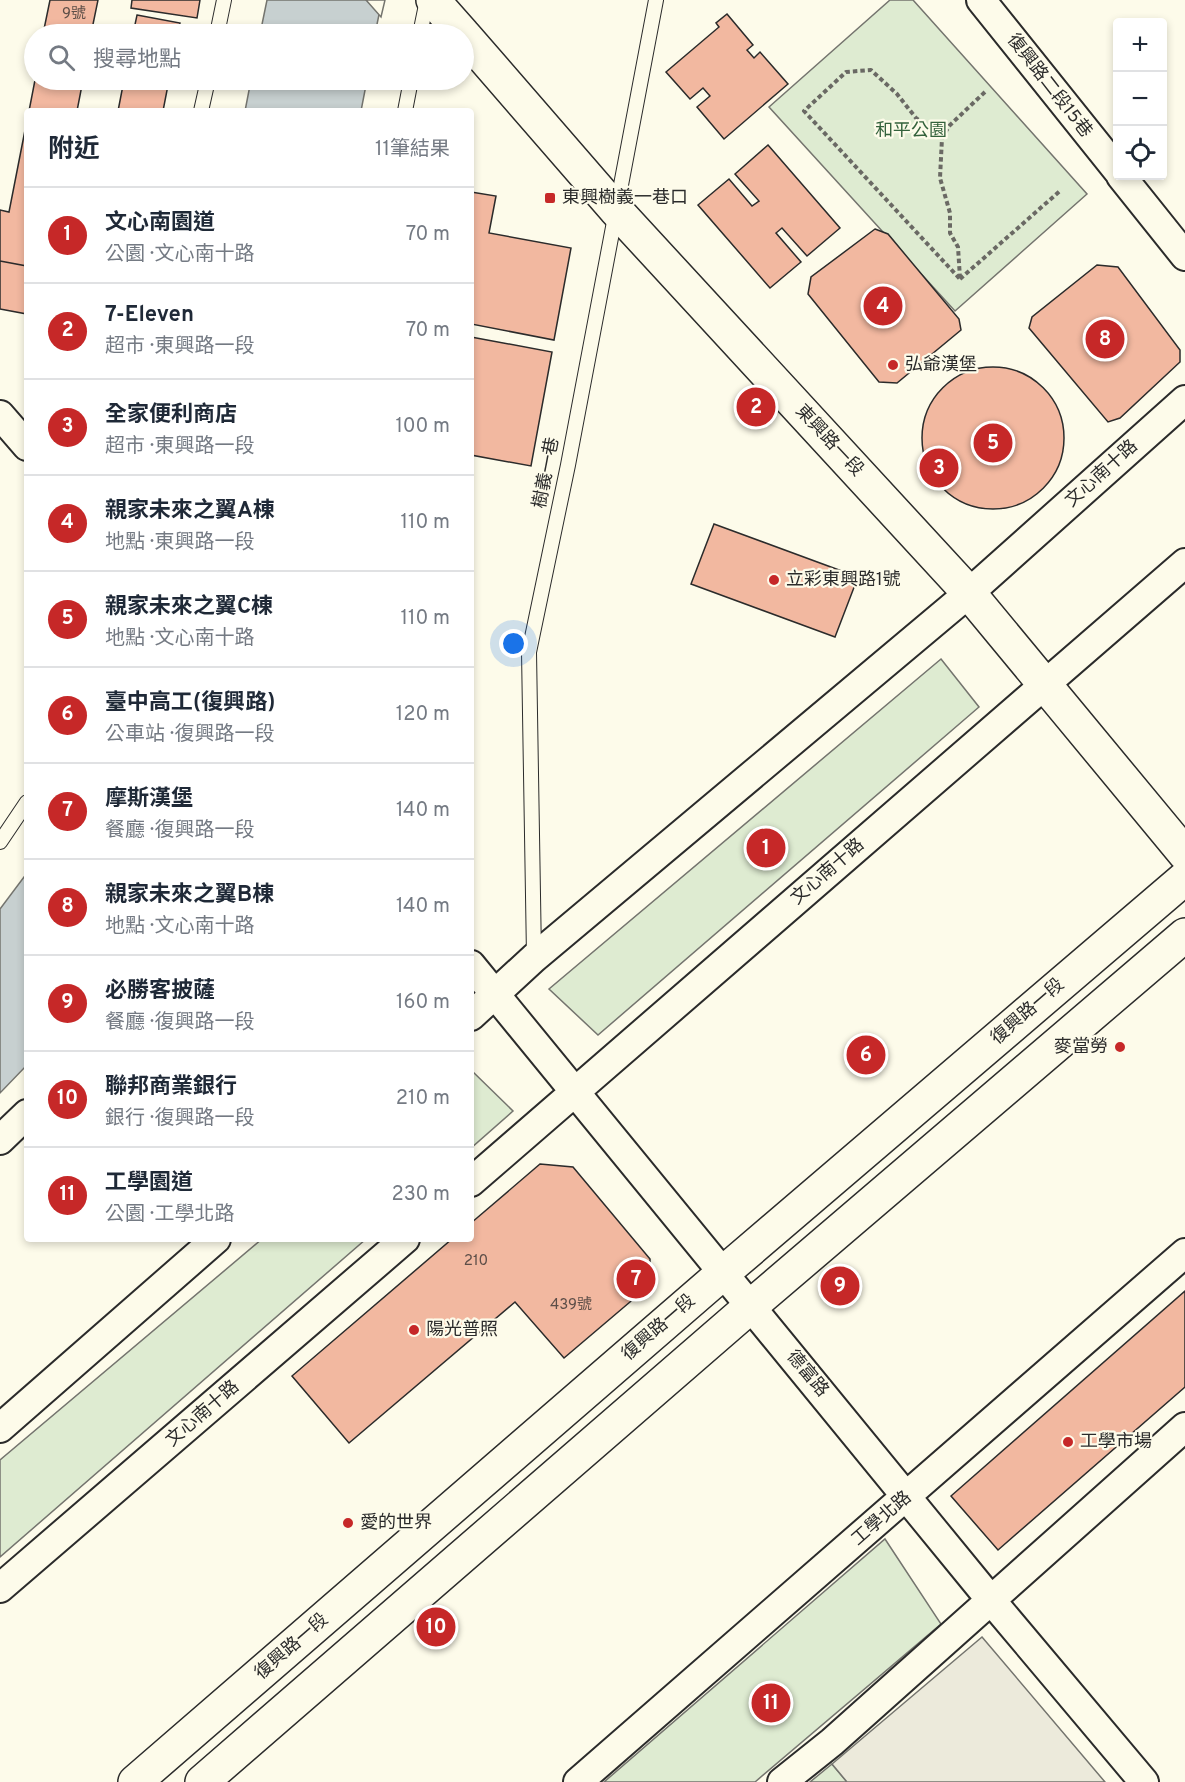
<!DOCTYPE html>
<html lang="zh-TW">
<meta charset="utf-8">
<style>
body{margin:0;font-family:Overpass,"Noto Sans TC",sans-serif;background:#f2f2f3;color:#1f2937}
.controls{position:absolute;right:18px;top:18px;display:grid;overflow:hidden;border-radius:6px;box-shadow:0 3px 9px #0003}
.controls button{width:54px;height:54px;display:grid;place-items:center;padding:0;border:0;border-bottom:2px solid #e0e1e3;background:#fff;color:#1f2937;font:30px sans-serif}
.you{position:absolute;left:514px;top:644px;width:21px;height:21px;margin:-15px;border:4px solid #fff;border-radius:50%;background:#1a73e8;box-shadow:0 0 0 9px #1a73e833}
.badge{display:grid;place-items:center;width:39px;height:39px;border-radius:50%;background:#c62828;color:#fff;font-size:20px;font-weight:700}
.pin{position:absolute;translate:-50% -50%;border:3px solid #fff;box-shadow:0 2px 6px #0006}
.list{margin:0;padding:0;list-style:none}
h2{display:flex;justify-content:space-between;align-items:center;height:78px;margin:0;padding:0 24px;font-size:26px}
h2 small{font-size:20px;font-weight:400;color:#747a83}
.list li{display:grid;grid-template-columns:39px 1fr auto;gap:18px;align-items:center;box-sizing:border-box;height:96px;padding:0 24px;border-top:2px solid #e0e1e3}
.list b{display:block;font-size:22px;white-space:nowrap}
.list p{margin:0;font-size:20px;white-space:nowrap;color:#747a83}
.list em{font-size:20px;font-style:normal;color:#747a83}
.icon{flex:none;width:33px;height:33px;fill:none;stroke:currentColor;stroke-width:2;stroke-linecap:round;stroke-linejoin:round}
.map{position:relative;flex:none;width:1185px;height:1782px;overflow:hidden}
.search{position:absolute;background:#fff;box-shadow:0 3px 9px #0003;left:24px;top:24px;width:450px;height:66px;display:flex;align-items:center;gap:15px;box-sizing:border-box;padding:0 21px;border-radius:33px;color:#747a83;font-size:22px}
.panel{position:absolute;background:#fff;box-shadow:0 3px 9px #0003;left:24px;top:108px;width:450px;height:1134px;border-radius:6px}
.map>svg:first-child{display:block}
</style>
<div class="map">
<svg width="1185" height="1782" viewBox="0 0 1185 1782">
<rect width="100%" height="100%" fill="#fdfbea"/>
<path fill="#deebd1" stroke="#74746e" stroke-width="1.5" d="M890 0H913L1087 194 955 311 769 107Z
M941 659 979 707 598 1035 549 989Z
M471 1070 513 1111 471 1148Z
M262 1239H366L0 1557V1460Z
M885 1539 941 1624 755 1782H604Z
M832 1764 847 1782H810Z"/>
<path fill="#eceadb" stroke="#74746e" stroke-width="1.5" d="M982 1637 1105 1782H847L832 1764Z"/>
<path fill="#c7d0d0" stroke="#74746e" stroke-width="1.5" d="M267 0H382L375 34H260Z
M251 80H367L361 111H245Z
M27 873V1065L0 1093V909Z"/>
<path fill="#fdfbea" stroke="#74746e" stroke-width="1.5" d="M366 0H385L381 17Z"/>
<path fill="#f2b8a0" stroke="#2b2b2b" stroke-width="1.5" d="M50 0H98L91 34H43Z
M132 0H200L197 18 131 8Z
M727 14 753 45 747 50 754 58 760 52 788 84 724 139 697 107 710 96 703 88 690 99 666 72 719 27 716 23Z
M137 15 180 23 177 34H133Z
M35 80H83L77 111H29Z
M124 80H169L163 111H118Z
M27 120V266L0 261V210L9 212Z
M768 145 840 228 807 256 782 228 776 233 801 262 770 288 698 205 729 179 752 206 759 201 735 174Z
M471 192 496 196 489 233 571 248 554 340 471 324Z
M875 229 888 234 959 319 961 330 897 383 879 382 808 294 811 277Z
M0 261 27 266V314L0 309Z
M1097 265 1118 267 1180 350V362L1120 418 1108 422 1029 328 1032 317Z
M471 337 552 352 531 466 471 455Z
M922 438a71 71 0 1 1 142 0a71 71 0 1 1-142 0Z
M714 524 858 577 835 637 691 584Z
M540 1164 573 1167 650 1259V1285L564 1358 515 1302 349 1443 292 1376 452 1239H471V1223Z
M1185 1291V1387L998 1550 951 1496Z"/>
<g fill="none" stroke-linecap="round" stroke-linejoin="round">
<g stroke="#2b2b2b" stroke-width="16">
<path id="service" d="M217 34 224 0
M420 34 427 0
M201 111 208 80
M405 111 411 80
M0 842 27 802
M534 956 529 652 568 465 656 0"/>
</g>
<g stroke="#2b2b2b" stroke-width="32">
<path id="minor" d="M981 0 1118 171
M1121 176 1185 256
M0 415 27 446
M471 965 990 1599 1144 1782
M471 1016 534 958 969 593 1185 400
M0 1140 27 1114
M471 1182 1185 563
M0 1428 216 1239
M0 1588 405 1239
M578 1782 1185 1253
M782 1782 832 1742 1185 1427"/>
</g>
<g stroke="#2b2b2b" stroke-width="36">
<path id="tertiary" d="M433 0 463 34
M464 35 615 209 969 593 1185 854"/>
</g>
<g stroke="#2b2b2b" stroke-width="36">
<path id="primary" d="M135 1782 723 1273 1185 878
M202 1782 751 1306 1185 935"/>
</g>
<path stroke="#6a6964" stroke-width="4" stroke-dasharray="4.5 3" stroke-linecap="butt" d="M942 138 916 118 897 94 871 70 846 72 804 111 960 279
M960 278 958 247 950 233V213L940 178 942 138 949 126 986 91
M960 279 1061 190"/>
<use href="#service" stroke="#fdfbea" stroke-width="14"/>
<use href="#minor" stroke="#fdfbea" stroke-width="28"/>
<use href="#tertiary" stroke="#fdfbea" stroke-width="33"/>
<use href="#primary" stroke="#fdfbea" stroke-width="33"/>
</g>
<g fill="#c62828" stroke="#fdfbea" stroke-width="2">
<rect x="544" y="192" width="12" height="12" rx="3"/>
<circle cx="893" cy="365" r="6"/>
<circle cx="774" cy="580" r="6"/>
<circle cx="1120" cy="1047" r="6"/>
<circle cx="414" cy="1330" r="6"/>
<circle cx="1068" cy="1442" r="6"/>
<circle cx="348" cy="1523" r="6"/>
</g>
<g text-anchor="middle" dominant-baseline="central" stroke-width="4.5" stroke-linejoin="round" paint-order="stroke">
<g font-size="15" fill="#5d4e48">
<text x="74" y="14">9號</text>
<text x="476" y="1261">210</text>
<text x="571" y="1305">439號</text>
</g>
<g font-size="18" fill="#2b2b2b" stroke="#fdfbea">
<text transform="translate(1049 86) rotate(52)">復興路二段15巷</text>
<text transform="translate(829 441) rotate(47)">東興路一段</text>
<text transform="translate(547 473) rotate(-79)">樹義一巷</text>
<text transform="translate(1102 474) rotate(-42)">文心南十路</text>
<text transform="translate(828 872) rotate(-41)">文心南十路</text>
<text transform="translate(1028 1012) rotate(-41)">復興路一段</text>
<text transform="translate(659 1328) rotate(-41)">復興路一段</text>
<text transform="translate(807 1374) rotate(50)">德富路</text>
<text transform="translate(203 1414) rotate(-41)">文心南十路</text>
<text transform="translate(882 1519) rotate(-41)">工學北路</text>
<text transform="translate(292 1647) rotate(-41)">復興路一段</text>
</g>
<g font-size="18" fill="#34623c" stroke="#fdfbea">
<text x="911" y="131">和平公園</text>
</g>
<g font-size="18" fill="#2b2b2b" stroke="#fdfbea" text-anchor="start">
<text x="562" y="198">東興樹義一巷口</text>
<text x="905" y="365">弘爺漢堡</text>
<text x="786" y="580">立彩東興路1號</text>
<text x="1108" y="1047" text-anchor="end">麥當勞</text>
<text x="426" y="1330">陽光普照</text>
<text x="1080" y="1442">工學市場</text>
<text x="360" y="1523">愛的世界</text>
</g>
</g>
</svg>
<div class="controls">
<button>+</button>
<button>−</button>
<button><svg class="icon" aria-label="locate" viewBox="0 0 24 24"><circle cx="12" cy="12" r="6"/><path d="M12 2v4M12 18v4M2 12h4M18 12h4"/></svg></button>
</div>
<div class="you"></div>
<div class="pin badge" style="left:766px;top:848px">1</div>
<div class="pin badge" style="left:756px;top:407px">2</div>
<div class="pin badge" style="left:939px;top:468px">3</div>
<div class="pin badge" style="left:883px;top:306px">4</div>
<div class="pin badge" style="left:993px;top:443px">5</div>
<div class="pin badge" style="left:866px;top:1055px">6</div>
<div class="pin badge" style="left:636px;top:1279px">7</div>
<div class="pin badge" style="left:1105px;top:339px">8</div>
<div class="pin badge" style="left:840px;top:1286px">9</div>
<div class="pin badge" style="left:436px;top:1627px">10</div>
<div class="pin badge" style="left:771px;top:1703px">11</div>
<div class="search"><svg class="icon" aria-label="search" viewBox="0 0 24 24"><circle cx="10" cy="10" r="6"/><path d="M15 15l6 6"/></svg>搜尋地點</div>
<section class="panel">
<h2>附近<small>11筆結果</small></h2>
<ul class="list">
<li><span class="badge">1</span><div><b>文心南園道</b><p>公園 · 文心南十路</p></div><em>70 m</em></li>
<li><span class="badge">2</span><div><b>7-Eleven</b><p>超市 · 東興路一段</p></div><em>70 m</em></li>
<li><span class="badge">3</span><div><b>全家便利商店</b><p>超市 · 東興路一段</p></div><em>100 m</em></li>
<li><span class="badge">4</span><div><b>親家未來之翼A棟</b><p>地點 · 東興路一段</p></div><em>110 m</em></li>
<li><span class="badge">5</span><div><b>親家未來之翼C棟</b><p>地點 · 文心南十路</p></div><em>110 m</em></li>
<li><span class="badge">6</span><div><b>臺中高工(復興路)</b><p>公車站 · 復興路一段</p></div><em>120 m</em></li>
<li><span class="badge">7</span><div><b>摩斯漢堡</b><p>餐廳 · 復興路一段</p></div><em>140 m</em></li>
<li><span class="badge">8</span><div><b>親家未來之翼B棟</b><p>地點 · 文心南十路</p></div><em>140 m</em></li>
<li><span class="badge">9</span><div><b>必勝客披薩</b><p>餐廳 · 復興路一段</p></div><em>160 m</em></li>
<li><span class="badge">10</span><div><b>聯邦商業銀行</b><p>銀行 · 復興路一段</p></div><em>210 m</em></li>
<li><span class="badge">11</span><div><b>工學園道</b><p>公園 · 工學北路</p></div><em>230 m</em></li>
</ul>
</section>
</div>
